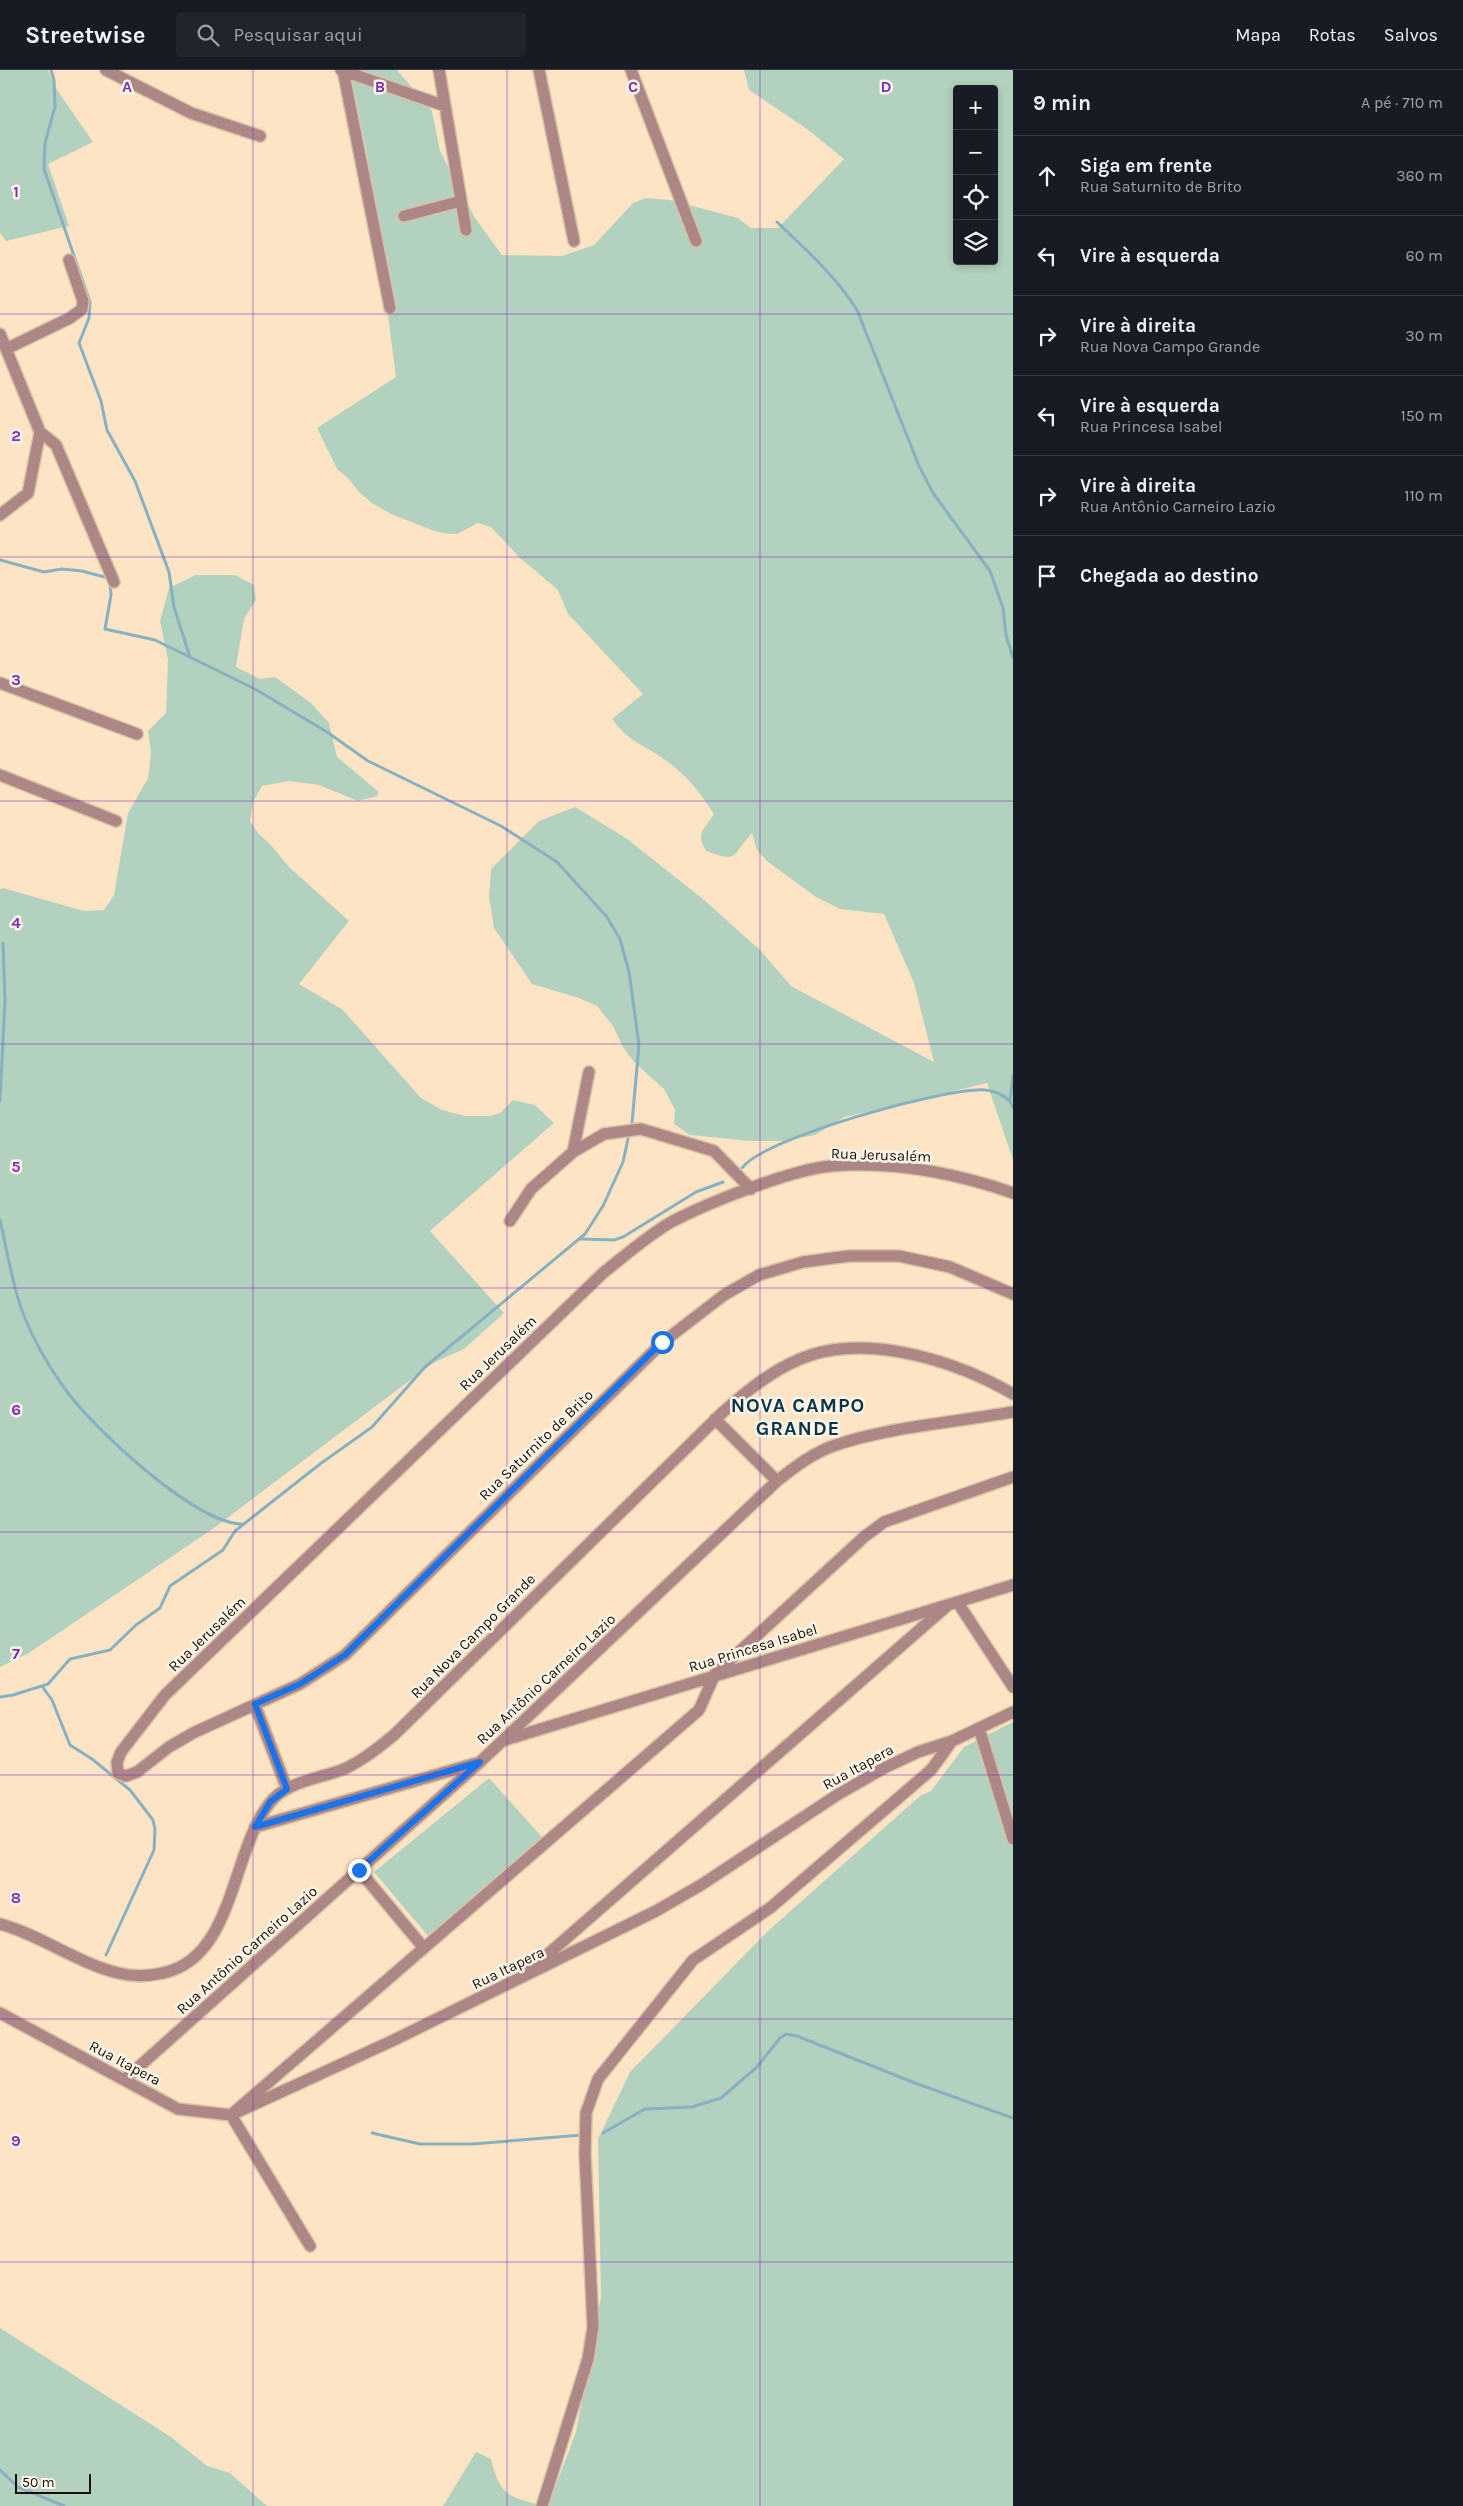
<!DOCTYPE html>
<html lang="pt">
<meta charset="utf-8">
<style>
body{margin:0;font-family:Karla,sans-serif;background:#20242c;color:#f1f3f6}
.controls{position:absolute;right:15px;top:15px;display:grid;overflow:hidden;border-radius:5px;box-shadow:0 2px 8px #0003}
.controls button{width:45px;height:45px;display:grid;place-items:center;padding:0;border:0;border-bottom:1px solid #363941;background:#171b24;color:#f1f3f6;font:25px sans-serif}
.scale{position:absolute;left:15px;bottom:12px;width:76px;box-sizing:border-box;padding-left:5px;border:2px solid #181005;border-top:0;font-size:14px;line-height:18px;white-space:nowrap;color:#181005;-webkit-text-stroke:4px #fef4e7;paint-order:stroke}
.stop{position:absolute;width:15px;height:15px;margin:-11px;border:4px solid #1a73e8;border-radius:50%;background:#fff}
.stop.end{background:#1a73e8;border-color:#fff;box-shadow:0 1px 5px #0008}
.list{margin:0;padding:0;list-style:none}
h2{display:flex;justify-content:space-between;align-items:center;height:65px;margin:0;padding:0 20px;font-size:21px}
h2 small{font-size:16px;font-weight:400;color:#9ea1a6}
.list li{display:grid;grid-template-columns:32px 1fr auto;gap:15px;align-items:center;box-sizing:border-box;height:80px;padding:0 20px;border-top:1px solid #363941}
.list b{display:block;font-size:19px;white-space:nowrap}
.list p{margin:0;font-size:16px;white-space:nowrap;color:#9ea1a6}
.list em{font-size:16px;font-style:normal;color:#9ea1a6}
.icon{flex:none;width:28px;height:28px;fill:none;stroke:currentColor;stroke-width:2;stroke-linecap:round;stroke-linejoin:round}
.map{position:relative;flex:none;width:1013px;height:2436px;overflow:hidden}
header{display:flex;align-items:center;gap:30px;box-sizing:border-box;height:70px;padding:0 25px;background:#171b24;border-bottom:1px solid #363941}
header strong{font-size:24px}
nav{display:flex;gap:28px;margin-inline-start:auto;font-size:18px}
.search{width:350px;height:45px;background:#20242c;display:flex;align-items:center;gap:12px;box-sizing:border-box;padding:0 18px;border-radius:5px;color:#9ea1a6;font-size:19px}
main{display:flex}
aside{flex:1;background:#171b24}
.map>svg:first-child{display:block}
</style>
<header>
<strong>Streetwise</strong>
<div class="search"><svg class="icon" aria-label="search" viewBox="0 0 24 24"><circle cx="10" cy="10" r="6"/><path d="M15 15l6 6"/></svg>Pesquisar aqui</div>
<nav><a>Mapa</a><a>Rotas</a><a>Salvos</a></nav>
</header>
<main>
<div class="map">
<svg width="1013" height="2436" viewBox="0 0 1013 2436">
<rect width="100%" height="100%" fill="#fde4c4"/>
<path fill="#b3d1bf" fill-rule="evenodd" d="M0 0H48L55 17 93 72 48 94 69 156 6 171 0 163Z
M346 0H397L432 41 440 81 475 148 502 185 562 186 594 175 633 133 646 128 670 130 738 148 751 158H778L844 89 807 59 749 20 744 0H1013V1090L987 1013 845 1047 815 1065 782 1071H750L690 1065 674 1054 675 1040 664 1019 634 992 623 977 613 956 597 936 579 928 532 914 494 858 489 827 491 799 539 751 575 737 626 768 703 829 761 881 791 916 934 992 914 913 884 844 840 839 816 827 767 791 757 780 752 763C731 786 739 793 706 781 695 761 704 761 714 744 700 722 683 701 661 687 639 672 629 672 612 649L643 624 568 544 558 520 519 487 491 457 478 453 457 464H449L434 461 391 444 372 433 358 421 349 409 337 399 317 358 396 307 367 84 351 6ZM957 19H994V191H957Z
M196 505H235L254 515 256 530 244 549 236 597 260 609 275 607 311 633 329 653 337 687 379 722 377 726 358 731 319 715 289 711 262 716 253 732 250 751 258 763 271 775 289 797 349 851 299 914 343 940 421 1028 442 1040 465 1046H490L500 1043 513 1030 535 1035 554 1053 430 1161 504 1243 464 1279 433 1293 214 1458 29 1583 0 1597V819L3 818 84 841 104 840 114 825 128 743 148 708 151 682 148 661 166 643 168 590 160 551 169 518Z
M1013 1652V2436H548L576 2362 601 2227 598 2069 630 2002 769 1860 920 1726 931 1721 964 1677Z
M489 1708 542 1767 428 1866 374 1802Z
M0 2258 171 2367 207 2396 230 2403 267 2436H0Z
M476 2382 491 2389C500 2426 508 2426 543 2436H443Z"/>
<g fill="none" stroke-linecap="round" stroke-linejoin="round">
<path stroke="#88b1c0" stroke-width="3" d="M51 0 54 10 55 37 45 73 44 99 90 232 89 248 79 273 101 331 107 360 135 411 169 502 174 537 190 587
M777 152C806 180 835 205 857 240L919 396 933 423 990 501 1003 538 1006 565 1013 588
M0 490 44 502 62 499 82 501 108 508
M110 514 111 525 105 559 155 570 255 619 327 662 368 691 501 756 557 792 607 847 620 869 629 902 639 975 632 1053
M0 1031 5 930 3 873
M1010 1031 1013 1006
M742 1098C763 1068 946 1017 985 1020 996 1021 1009 1027 1013 1037
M0 1150C7 1180 13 1219 24 1246 34 1271 49 1297 65 1319 92 1357 197 1456 244 1454
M581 1169 614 1170 623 1167 696 1122 723 1112
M42 1616 52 1630 70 1675 92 1689 130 1720 153 1750 155 1759 154 1780 106 1885
M0 1627 13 1625 48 1614 70 1589 110 1580 136 1555 160 1538 170 1516 223 1480 235 1461 320 1394 372 1357 425 1297 585 1164 603 1136 623 1092 628 1069
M372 2063 420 2074H472L582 2065
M603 2063 645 2039 692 2037 721 2028 757 1997 780 1968 786 1964 797 1966 915 2013 1013 2048
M0 2400 18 2417 64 2436"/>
<g stroke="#d8c2a5" stroke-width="14">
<path id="street" d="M106 0 191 43 260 66
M341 0 445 36
M343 0 390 238
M439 0 466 160
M539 0 574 171
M631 0 696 171
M404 146 461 131
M0 264 40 362 28 423 0 445
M6 279 70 248 82 239 83 231 69 190
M40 362 56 375 114 512
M0 613 137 664
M0 705 116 751
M573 1082 589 1002
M1013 1123C955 1103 893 1091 831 1096 790 1100 710 1132 673 1151 648 1165 626 1185 603 1203L165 1625 121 1682 117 1692 118 1703 126 1706 137 1702 169 1677 193 1663 300 1614 345 1585 663 1272 724 1225 759 1205 803 1192 849 1186H899L950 1197 1013 1224
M510 1151 531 1119 573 1082 604 1064 641 1059 714 1081 751 1119
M715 1349 777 1411
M958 1533 1013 1617
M255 1635 287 1719
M979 1658 1013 1769
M505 1670 1013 1515
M255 1757 477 1693
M359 1800 423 1877
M0 1854C41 1865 77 1893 118 1903 133 1907 149 1906 163 1903 234 1888 231 1783 269 1734 286 1711 319 1709 344 1699 362 1691 378 1678 394 1665L722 1343C749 1319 777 1296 811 1285 874 1265 958 1292 1013 1324
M531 1899 948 1535
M0 1943 178 2039 231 2045 394 1970 656 1841 701 1815 837 1725 884 1698 918 1682 952 1671 1013 1642
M124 2010 480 1692 777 1411C795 1397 814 1382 836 1375 889 1357 957 1352 1013 1342
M310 2176 231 2045 699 1640 715 1604 864 1467 884 1452 1013 1407
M542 2436 588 2289 593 2257 585 2084 586 2043 598 2009 693 1890 770 1838 931 1700 952 1671"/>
</g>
<use href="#street" stroke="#ad8686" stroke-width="11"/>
</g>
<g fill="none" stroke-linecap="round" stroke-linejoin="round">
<path stroke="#1a73e8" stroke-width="6" d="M359 1800 480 1692 255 1757 270 1732 287 1719 255 1634 300 1614 345 1585 662 1272"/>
</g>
<path fill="none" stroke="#7b2cbf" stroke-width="1" stroke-opacity="0.55" d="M253 0V2436M507 0V2436M760 0V2436M0 244H1013M0 487H1013M0 731H1013M0 974H1013M0 1218H1013M0 1462H1013M0 1705H1013M0 1949H1013M0 2192H1013"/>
<g text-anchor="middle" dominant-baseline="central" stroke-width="5" stroke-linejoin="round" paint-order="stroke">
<g font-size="15" fill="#181005" stroke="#fef4e7">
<text transform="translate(881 1085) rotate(2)">Rua Jerusalém</text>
<text transform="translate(498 1283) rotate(-44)">Rua Jerusalém</text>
<text transform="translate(536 1375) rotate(-44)">Rua Saturnito de Brito</text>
<text transform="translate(207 1564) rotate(-44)">Rua Jerusalém</text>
<text transform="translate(473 1566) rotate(-45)">Rua Nova Campo Grande</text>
<text transform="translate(753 1578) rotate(-17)">Rua Princesa Isabel</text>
<text transform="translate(546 1609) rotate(-43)">Rua Antônio Carneiro Lazio</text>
<text transform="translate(858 1697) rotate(-29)">Rua Itapera</text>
<text transform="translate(247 1880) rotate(-42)">Rua Antônio Carneiro Lazio</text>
<text transform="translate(508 1898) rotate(-26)">Rua Itapera</text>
<text transform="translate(125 1993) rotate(28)">Rua Itapera</text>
</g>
<g font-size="20" font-weight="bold" letter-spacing="1" fill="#06354a" stroke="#fef4e7">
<text x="798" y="1335">NOVA CAMPO<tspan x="798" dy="23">GRANDE</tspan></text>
</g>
</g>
<g font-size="16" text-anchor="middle" font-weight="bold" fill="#7b2cbf" stroke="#fef4e7" stroke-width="5" stroke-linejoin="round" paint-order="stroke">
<text x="127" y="22">A</text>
<text x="380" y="22">B</text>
<text x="633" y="22">C</text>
<text x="886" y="22">D</text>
<text x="16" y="127">1</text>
<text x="16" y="371">2</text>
<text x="16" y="615">3</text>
<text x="16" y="858">4</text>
<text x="16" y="1102">5</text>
<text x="16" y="1345">6</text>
<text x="16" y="1589">7</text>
<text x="16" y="1833">8</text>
<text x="16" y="2076">9</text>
</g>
</svg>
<div class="controls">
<button>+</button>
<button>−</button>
<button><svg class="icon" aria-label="locate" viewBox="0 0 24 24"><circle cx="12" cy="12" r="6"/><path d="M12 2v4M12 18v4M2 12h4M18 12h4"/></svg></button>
<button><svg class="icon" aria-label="layers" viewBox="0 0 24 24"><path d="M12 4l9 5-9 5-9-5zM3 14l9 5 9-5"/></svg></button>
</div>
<div class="scale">50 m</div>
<div class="stop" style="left:662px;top:1272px"></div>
<div class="stop end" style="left:359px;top:1800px"></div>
</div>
<aside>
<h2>9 min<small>A pé · 710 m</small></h2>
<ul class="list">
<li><svg class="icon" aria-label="ahead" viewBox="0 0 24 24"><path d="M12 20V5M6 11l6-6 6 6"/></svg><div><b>Siga em frente</b><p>Rua Saturnito de Brito</p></div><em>360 m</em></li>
<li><svg class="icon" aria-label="left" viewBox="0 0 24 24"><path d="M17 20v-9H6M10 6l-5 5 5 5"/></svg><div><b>Vire à esquerda</b></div><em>60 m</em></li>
<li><svg class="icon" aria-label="right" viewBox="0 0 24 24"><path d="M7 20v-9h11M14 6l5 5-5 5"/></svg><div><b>Vire à direita</b><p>Rua Nova Campo Grande</p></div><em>30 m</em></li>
<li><svg class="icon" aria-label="left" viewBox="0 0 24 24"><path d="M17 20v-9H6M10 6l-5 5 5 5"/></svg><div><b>Vire à esquerda</b><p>Rua Princesa Isabel</p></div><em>150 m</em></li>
<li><svg class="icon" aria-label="right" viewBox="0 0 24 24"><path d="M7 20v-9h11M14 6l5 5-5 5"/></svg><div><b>Vire à direita</b><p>Rua Antônio Carneiro Lazio</p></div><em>110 m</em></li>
<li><svg class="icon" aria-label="arrive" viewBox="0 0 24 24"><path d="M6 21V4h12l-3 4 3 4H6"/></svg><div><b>Chegada ao destino</b></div></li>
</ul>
</aside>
</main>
